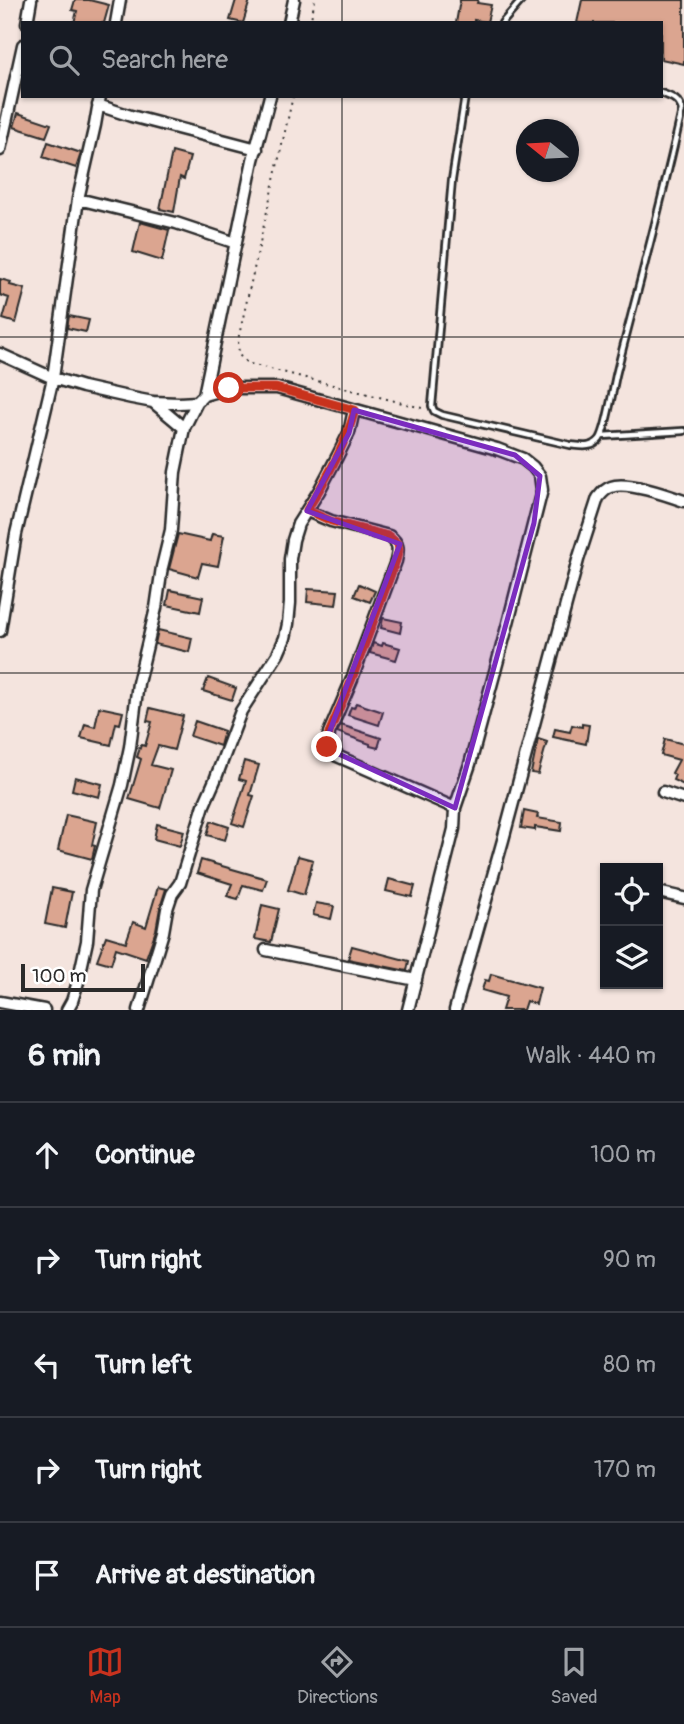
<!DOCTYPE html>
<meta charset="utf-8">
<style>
body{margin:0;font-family:Pangolin,sans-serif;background:#20242c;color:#f1f3f6}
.controls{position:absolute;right:21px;bottom:21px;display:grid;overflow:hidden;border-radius:0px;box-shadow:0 2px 5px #0004}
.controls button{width:63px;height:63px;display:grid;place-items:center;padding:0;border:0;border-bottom:2px solid #363941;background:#171b24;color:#f1f3f6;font:35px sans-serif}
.compass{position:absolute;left:516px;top:119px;width:63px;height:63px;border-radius:50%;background:#171b24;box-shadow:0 2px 5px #0004;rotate:288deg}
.scale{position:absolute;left:21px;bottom:18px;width:124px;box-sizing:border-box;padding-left:7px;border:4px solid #2b2b2b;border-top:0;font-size:19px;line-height:24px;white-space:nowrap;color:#2b2b2b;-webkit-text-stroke:5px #fff;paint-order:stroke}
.stop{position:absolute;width:21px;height:21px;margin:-16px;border:5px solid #c8321e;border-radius:50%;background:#fff}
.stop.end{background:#c8321e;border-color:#fff;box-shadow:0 2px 7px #0008}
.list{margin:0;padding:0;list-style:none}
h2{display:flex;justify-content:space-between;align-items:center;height:91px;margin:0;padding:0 28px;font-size:30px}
h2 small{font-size:23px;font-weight:400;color:#9ea1a6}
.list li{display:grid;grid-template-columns:46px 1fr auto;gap:21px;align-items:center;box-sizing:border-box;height:105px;padding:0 28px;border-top:2px solid #363941}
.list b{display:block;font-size:26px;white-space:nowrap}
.list em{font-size:23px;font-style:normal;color:#9ea1a6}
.icon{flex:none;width:38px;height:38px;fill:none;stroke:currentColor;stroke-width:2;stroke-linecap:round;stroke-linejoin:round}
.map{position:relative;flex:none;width:684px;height:1010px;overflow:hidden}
.search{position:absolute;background:#171b24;box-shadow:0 2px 5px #0004;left:21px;right:21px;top:21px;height:77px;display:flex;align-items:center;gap:18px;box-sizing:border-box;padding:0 24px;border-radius:0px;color:#9ea1a6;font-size:26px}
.sheet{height:616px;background:#171b24}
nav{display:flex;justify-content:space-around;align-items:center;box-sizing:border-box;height:98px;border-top:2px solid #363941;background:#171b24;font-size:19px;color:#9ea1a6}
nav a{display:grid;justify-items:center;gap:4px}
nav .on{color:#c8321e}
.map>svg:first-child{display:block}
</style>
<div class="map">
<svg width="684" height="1010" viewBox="0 0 684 1010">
<rect width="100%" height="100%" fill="#f4e4de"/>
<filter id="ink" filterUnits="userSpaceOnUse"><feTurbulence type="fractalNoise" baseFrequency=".0143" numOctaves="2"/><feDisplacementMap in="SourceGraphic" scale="14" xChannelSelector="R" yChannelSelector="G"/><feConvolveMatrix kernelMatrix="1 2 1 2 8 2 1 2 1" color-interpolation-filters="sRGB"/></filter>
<g filter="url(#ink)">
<path fill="#dba590" stroke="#2b2b2b" stroke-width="2" d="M75 0H89L109 5 104 23H74L77 11 72 10Z
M236 0H250L243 23 230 20Z
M460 0H478L477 3 491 5 487 22 474 20V23H456Z
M582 0H684V64L661 59V23H577Z
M18 113 51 124 46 137 14 127Z
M48 142 81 153 76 168 43 157Z
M172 152 190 157 184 179 180 177 174 212 160 209Z
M140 222 169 230 162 261 133 252Z
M0 279 11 282 10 285 25 289 16 323 3 319 9 298 0 295Z
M69 316 89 320 86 332 67 328Z
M178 534 210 541 212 534 224 536 218 566 202 563 198 577 169 569Z
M359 584 375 591 370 602 354 596Z
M308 589 338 591 336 605 307 602Z
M170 590 203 597 200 612 167 605Z
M383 618 402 622 400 633 381 628Z
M158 630 192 638 189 652 155 644Z
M373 643 382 646 383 643 400 648 396 660 370 653Z
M208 678 236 688 232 700 203 691Z
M356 703 383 712 379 725 348 715 351 707 354 708Z
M99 707 123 712 120 724 116 723 111 745 81 738 85 724 95 727Z
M150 708 183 716 174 750 158 746 151 765 171 770 160 808 129 799 141 759 137 757 141 745 145 746 152 722 147 721Z
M195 721 224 731 220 746 190 736Z
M582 724 589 725 586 744 553 737 555 729 570 732 572 725 582 727Z
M341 725 381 738 378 748 370 746V744L337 732Z
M538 739 547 742 538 774 531 773Z
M665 739 684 744V785L673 780 675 775 672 773 679 760 661 755Z
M244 761 259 765 250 795 254 796 244 827 232 823 246 781 239 779Z
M75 777 102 784 99 797 72 790Z
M524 811 538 814 537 818 562 822 561 831 535 827V830L521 828Z
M66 815 97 822 92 845 95 846 92 859 58 850Z
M211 821 229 827 225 840 207 835Z
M157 824 184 831 180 846 154 839Z
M298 856 313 860 304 895 288 890Z
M201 860 267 879 263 890 243 885 238 899 227 896 232 884 197 873Z
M389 879 415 886 412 897 386 891Z
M158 887 166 889 160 908 156 930 146 958 116 948 111 964 97 960 106 936 126 942 133 922 146 927Z
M52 888 72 892 65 928 45 924Z
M316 903 334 906 331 919 313 915Z
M262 905 279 909 271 942 255 939Z
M352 946 409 961 407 971 348 959Z
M491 974 540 988 536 1004 526 1001 523 1010H502L506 997 482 990 485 980 489 981Z"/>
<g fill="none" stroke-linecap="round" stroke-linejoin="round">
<g stroke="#2b2b2b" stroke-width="10">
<path id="service" d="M502 23 522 0
M465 96 452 180 432 406 434 411 442 415 570 445C581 446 592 449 600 439 607 429 613 386 617 371 639 284 663 198 682 110 679 99 671 97 661 93
M602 436 684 431"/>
</g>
<g stroke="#2b2b2b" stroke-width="15">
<path id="minor" d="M27 23 31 0
M116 23 120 0
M289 23 294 0
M100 96 95 125 78 199 53 378 83 387 132 398 153 402 179 403 197 402 204 395 229 388H277L497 449 523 459 533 467 540 476 542 490 508 623 470 764 455 808 454 829 408 1010
M98 105 131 116 257 149
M0 150 23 45
M78 199 176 223 236 243
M0 354 53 378 16 534 0 631
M204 395 253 160 270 96
M153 402 184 428
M307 511 331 521 389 536C399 543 399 549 396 561L352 679 329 733 328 749 337 756 455 808
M663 792 684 799
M658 892 684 898
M266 950 416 980
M0 1002 44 1010
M67 1010 72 1001 78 982 87 941 91 890 122 785 130 747 138 683 156 608 162 567 171 530 175 472 184 428 197 402
M139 1010 163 932 167 909 172 894 180 883 204 805 215 780 241 711 278 654 285 638 288 624 290 603V559L293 540 298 524 319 491 337 457 349 433 354 410
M455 1010 503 840 578 560 598 498C602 493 605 489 611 487 627 481 667 495 684 501"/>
</g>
<path stroke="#2b2b2b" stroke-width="2" stroke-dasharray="2 5" stroke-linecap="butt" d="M310 23 315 0
M293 96 238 340 239 355 247 363 426 409"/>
<use href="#service" stroke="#fff" stroke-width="4.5"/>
<use href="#minor" stroke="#fff" stroke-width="10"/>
</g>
</g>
<g fill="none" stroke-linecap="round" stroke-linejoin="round" filter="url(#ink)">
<path stroke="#c8321e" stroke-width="9" d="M229 388H276L355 410C345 446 327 479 307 510L331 521 389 536 398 544 399 550 396 561 352 679 329 733 327 747"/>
</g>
<path fill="#7b2cbf" fill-opacity="0.2" stroke="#7b2cbf" stroke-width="5" stroke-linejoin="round" d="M354 410 515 455 540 476 534 523 455 808 328 749 329 733 400 544 307 511 349 433Z"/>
<path fill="none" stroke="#2b2b2b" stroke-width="2" stroke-opacity="0.55" d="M342 0V23M342 96V1010M0 337H684M0 673H684"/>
</svg>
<div class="controls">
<button><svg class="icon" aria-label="locate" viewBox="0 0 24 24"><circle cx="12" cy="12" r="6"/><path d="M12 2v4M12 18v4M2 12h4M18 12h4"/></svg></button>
<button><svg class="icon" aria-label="layers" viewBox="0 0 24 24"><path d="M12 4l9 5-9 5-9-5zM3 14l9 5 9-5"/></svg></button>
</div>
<svg class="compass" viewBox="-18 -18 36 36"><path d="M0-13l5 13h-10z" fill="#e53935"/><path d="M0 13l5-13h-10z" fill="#9ea1a6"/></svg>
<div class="scale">100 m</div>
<div class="stop" style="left:229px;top:388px"></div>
<div class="stop end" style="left:327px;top:747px"></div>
<div class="search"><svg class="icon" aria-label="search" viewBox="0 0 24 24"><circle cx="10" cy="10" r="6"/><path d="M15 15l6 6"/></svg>Search here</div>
</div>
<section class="sheet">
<h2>6 min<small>Walk · 440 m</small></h2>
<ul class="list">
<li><svg class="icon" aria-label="ahead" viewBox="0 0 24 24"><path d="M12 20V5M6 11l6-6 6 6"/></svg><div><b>Continue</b></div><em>100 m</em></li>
<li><svg class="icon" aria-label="right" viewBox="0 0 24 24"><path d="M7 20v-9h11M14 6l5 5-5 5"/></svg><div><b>Turn right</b></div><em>90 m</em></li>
<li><svg class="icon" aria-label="left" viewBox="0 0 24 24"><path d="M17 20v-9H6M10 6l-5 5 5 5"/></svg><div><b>Turn left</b></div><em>80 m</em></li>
<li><svg class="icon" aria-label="right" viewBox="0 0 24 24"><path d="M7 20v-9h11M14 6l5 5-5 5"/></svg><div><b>Turn right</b></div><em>170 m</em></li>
<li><svg class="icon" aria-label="arrive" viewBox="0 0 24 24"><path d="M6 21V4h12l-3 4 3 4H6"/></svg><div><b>Arrive at destination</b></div></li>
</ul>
</section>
<nav>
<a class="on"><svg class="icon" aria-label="map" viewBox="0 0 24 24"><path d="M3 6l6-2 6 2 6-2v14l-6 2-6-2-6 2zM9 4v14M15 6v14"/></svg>Map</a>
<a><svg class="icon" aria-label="directions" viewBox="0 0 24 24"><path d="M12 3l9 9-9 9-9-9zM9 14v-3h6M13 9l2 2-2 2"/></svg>Directions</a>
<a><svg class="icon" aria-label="saved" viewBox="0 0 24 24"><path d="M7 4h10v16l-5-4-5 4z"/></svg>Saved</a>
</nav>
